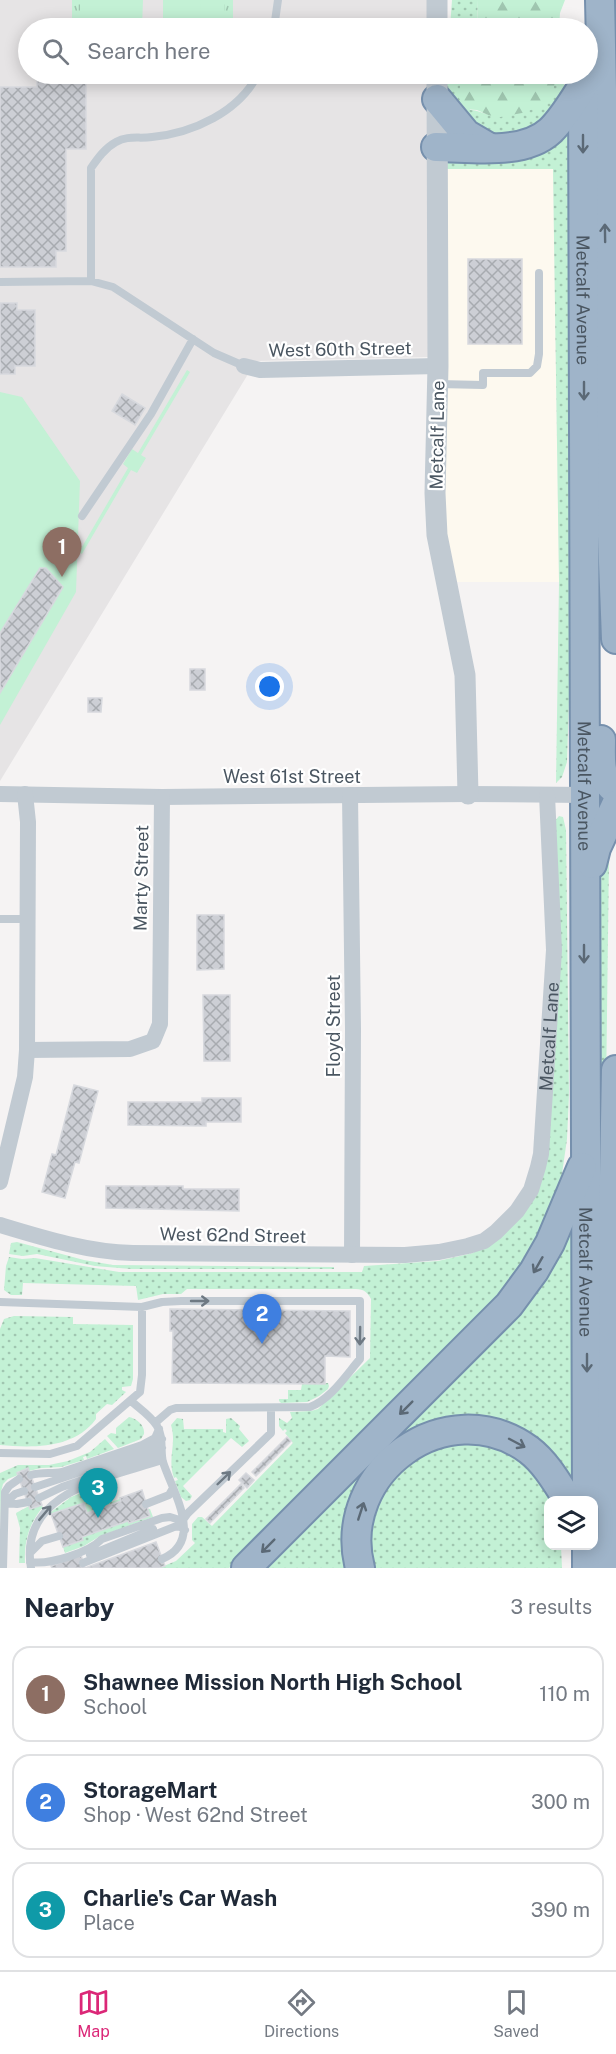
<!DOCTYPE html>
<meta charset="utf-8">
<style>
body{margin:0;font-family:"Public Sans",sans-serif;background:#f2f2f3;color:#1f2937}
.controls{position:absolute;right:18px;bottom:18px;display:grid;overflow:hidden;border-radius:12px;box-shadow:0 3px 15px #0003}
.controls button{width:54px;height:54px;display:grid;place-items:center;padding:0;border:0;border-bottom:2px solid #e0e1e3;background:#fff;color:#1f2937;font:30px sans-serif}
.you{position:absolute;left:270px;top:687px;width:21px;height:21px;margin:-15px;border:4px solid #fff;border-radius:50%;background:#1a73e8;box-shadow:0 0 0 9px #1a73e833}
.badge{display:grid;place-items:center;width:39px;height:39px;border-radius:50%;background:#db2777;color:#fff;font-size:20px;font-weight:700}
.pin{position:absolute;translate:-50% -50px;filter:drop-shadow(0 2px 3px #0008)}
.pin::after{content:'';position:absolute;top:32px;width:21px;height:18px;background:inherit;clip-path:polygon(0 0,100% 0,50% 100%)}
.list{margin:0;padding:0;list-style:none}
h2{display:flex;justify-content:space-between;align-items:center;height:78px;margin:0;padding:0 24px;font-size:26px}
h2 small{font-size:20px;font-weight:400;color:#747a83}
.list li{display:grid;grid-template-columns:39px 1fr auto;gap:18px;align-items:center;box-sizing:border-box;height:96px;margin:0 12px 12px;padding:0 12px;border:2px solid #e0e1e3;border-radius:18px}
.list b{display:block;font-size:22px;white-space:nowrap}
.list p{margin:0;font-size:20px;white-space:nowrap;color:#747a83}
.list em{font-size:20px;font-style:normal;color:#747a83}
.icon{flex:none;width:33px;height:33px;fill:none;stroke:currentColor;stroke-width:2;stroke-linecap:round;stroke-linejoin:round}
.map{position:relative;flex:none;width:616px;height:1568px;overflow:hidden}
.search{position:absolute;background:#fff;box-shadow:0 3px 15px #0003;left:18px;right:18px;top:18px;height:66px;display:flex;align-items:center;gap:15px;box-sizing:border-box;padding:0 21px;border-radius:33px;color:#747a83;font-size:22px}
.sheet{height:402px;background:#fff}
nav{display:flex;justify-content:space-around;align-items:center;box-sizing:border-box;height:84px;border-top:2px solid #e0e1e3;background:#fff;font-size:16px;color:#747a83}
nav a{display:grid;justify-items:center;gap:3px}
nav .on{color:#db2777}
.map>svg:first-child{display:block}
</style>
<div class="map">
<svg width="616" height="1568" viewBox="0 0 616 1568">
<defs>
<pattern id="grass-dots" width="8" height="8" patternUnits="userSpaceOnUse" patternTransform="scale(1.5)"><rect width="8" height="8" fill="#c3f1d5"/><path d="M2 2h.1M6 6h.1" fill="none" stroke="#a0c6b0" stroke-width="1.8" stroke-linecap="round"/></pattern>
<pattern id="forest-firs" width="22" height="20" patternUnits="userSpaceOnUse" patternTransform="scale(1.5)"><rect width="22" height="20" fill="#c3f1d5"/><path d="M5 1l3.5 6h-7zM16 11l3.5 6h-7z" fill="#a0c6b0"/></pattern>
<pattern id="park-tufts" width="24" height="20" patternUnits="userSpaceOnUse" patternTransform="scale(1.5)"><rect width="24" height="20" fill="#c3f1d5"/><path d="M3 7l-1-3M5 7V3M7 7l1-3M15 17l-1-3M17 17v-4M19 17l1-3" fill="none" stroke="#a0c6b0"/></pattern>
<pattern id="building-cross-hatch" width="8" height="8" patternUnits="userSpaceOnUse" patternTransform="scale(1.5)"><rect width="8" height="8" fill="#cdcfd5"/><path d="M0 0l8 8M0 8l8-8" fill="none" stroke="#a8abb0"/></pattern>
</defs>
<rect width="100%" height="100%" fill="#f5f3f3"/>
<path fill="#fdf9ef" d="M553 168 559 582H452L445 545 443 169Z"/>
<path fill="#e6e4e5" d="M0 0H428V28H28V74H428V357L256 361 0 781Z"/>
<path fill="url(#grass-dots)" d="M452 0H478L477 28H450Z
M445 74H461L470 110C482 110 490 119 503 115L555 82 556 74H565L564 90 538 130 485 136 444 86Z
M571 120 572 607 567 762 562 777 556 783 559 582 553 169H443L447 160Z
M559 816 563 817 566 830 569 1095 567 1139 561 1181 554 1206 513 1282 338 1461 229 1568H159L176 1561 195 1543 192 1540V1524L198 1517H202L212 1526 293 1443 285 1433 287 1431 285 1429 283 1431 279 1426V1418L287 1423 292 1418 290 1412 311 1411 318 1409 370 1358 371 1299C368 1293 364 1289 356 1289H187L181 1294H163L138 1300 136 1286 23 1283 22 1295H11L4 1290 6 1266 9 1257 22 1259 35 1258 119 1272H362L364 1266 438 1261 473 1253 535 1192 561 942 554 822Z
M601 857H609L602 1406 603 1568H594L591 905Z
M571 1212V1480L530 1439 398 1442 353 1568H257L504 1322Z
M17 1242 84 1260 113 1265 334 1267V1269H131L95 1266 37 1254 23 1256 9 1254 11 1243Z
M14 1316 73 1317V1324L133 1325V1379L131 1386 122 1387V1390L126 1392 112 1405 107 1404 96 1414V1419C74 1449 33 1448 0 1445V1329L4 1319Z
M328 1383 329 1386 328 1389 319 1396 307 1402 281 1403 279 1401V1399H288V1390H301L302 1384Z
M129 1417C137 1419 145 1425 144 1434L141 1439 118 1448 107 1436 111 1433 116 1434V1428Z
M177 1418 183 1419 184 1429H223V1432L226 1433V1419L231 1418 240 1426 239 1429 249 1441 242 1447 231 1438 183 1486 192 1496 190 1500 186 1501 181 1497 175 1481 178 1480 176 1477 174 1478C167 1457 177 1445 171 1425Z
M105 1439 114 1449 87 1459 86 1456 83 1457 84 1460 61 1467 41 1468 29 1471 28 1469 17 1472 18 1475 8 1479 3 1484 1 1492 0 1527V1473L18 1465H49L68 1461 90 1452Z
M458 1441 497 1445 527 1464 553 1500H548V1546H561L562 1568H370L366 1557 374 1501 419 1453Z
M81 1493 90 1496 96 1507 120 1499 121 1501 87 1513 84 1503 51 1514V1512L71 1497Z
M40 1505 43 1507C29 1523 24 1542 25 1563H19L20 1528 16 1513 29 1506Z
M148 1509H150L153 1517 100 1536 84 1546 65 1553 63 1547 83 1540 82 1537 128 1521 130 1523 150 1516Z"/>
<path fill="url(#forest-firs)" d="M478 0H565L560 13 559 28H477Z
M461 75V74H556L553 93 542 106 522 113 495 118 477 110 464 109 459 98Z"/>
<path fill="url(#park-tufts)" d="M72 0H143L142 28H72Z
M163 0H233V28H163Z"/>
<path fill="#c3f1d5" d="M80 0H104V28H80Z
M110 0H134V28H110Z
M171 0H194V28H171Z
M201 0H224V28H200Z
M187 370 190 372 141 455 146 458 137 473 131 470 82 554 79 552 128 468 123 464 132 449 138 453Z
M0 392 22 397 80 481 76 592 0 725Z"/>
<path fill="url(#building-cross-hatch)" stroke="#d7d9de" stroke-width="1.5" d="M37 80 86 81V149H66V251H56V267H0V87H37Z
M468 259H522V344H468Z
M0 303H17V310H35V366H15V374H0Z
M122 394 145 408 135 425 112 411Z
M40 568H46L63 587 0 693V633Z
M190 669H205V690H190Z
M88 698H102L101 712H88Z
M197 915H224V969L197 970Z
M203 995H230V1061H204Z
M74 1085 98 1091 79 1163 75 1162 65 1198 42 1192 52 1154 56 1155Z
M202 1098H241V1122H206V1126L128 1125V1102H202Z
M106 1186H183V1189H239V1211L106 1208Z
M170 1309 350 1311V1357L325 1356V1384L172 1383 173 1331H170Z
M287 1437 291 1441 256 1476 252 1472Z
M28 1468 42 1505 30 1509 17 1473Z
M246 1473 254 1480 247 1488 239 1480Z
M241 1484 244 1488 210 1523 206 1519Z
M142 1490 150 1516 129 1523 128 1521 82 1537 83 1540 63 1547 51 1514 84 1503 87 1513 121 1501 120 1498Z
M156 1542 165 1566 159 1568H52L51 1566 81 1555 85 1568Z"/>
<g fill="none" stroke-linecap="round" stroke-linejoin="round">
<g stroke="#7690ad" stroke-width="32">
<g id="trunk">
<path d="M600 0 612 536 616 639"/>
<path id="s2" d="M583 74 587 1500"/>
<path d="M437 99 466 134 490 148"/>
<path d="M436 147C470 147 523 156 550 131 563 119 573 101 583 86"/>
<path d="M601 740C601 759 598 779 616 790"/>
<path d="M592 864 596 848 616 805"/>
<path d="M246 1568 509 1305 534 1271 550 1243 582 1167"/>
<path d="M360 1568C335 1472 447 1390 529 1450 546 1463 557 1483 568 1500"/>
<path d="M587 1568V1546"/>
<path d="M612 1568 614 1175 616 1070"/>
</g>
</g>
<path stroke="#c1cad2" stroke-width="8" d="M274 28 278 0
M0 282 91 281
M244 366 214 353 113 287 91 281V168C98 158 105 148 116 142 128 135 139 139 152 137 193 133 239 112 258 74
M438 384 483 385V373H530L537 366 539 354V273
M82 516 151 414 193 339
M0 919H28
M0 1302 142 1307 162 1302 181 1301H360V1359C346 1375 331 1399 310 1407L176 1408 170 1410 155 1423
M131 1401C140 1409 151 1416 157 1426 164 1437 160 1451 163 1462 173 1493 205 1541 162 1559
M0 1453 50 1454 77 1446 140 1392 142 1375V1307
M31 1475C42 1472 51 1474 62 1472L142 1445 155 1438 159 1429
M35 1487 147 1450 155 1447 162 1439
M39 1498 62 1487 157 1454 162 1448
M5 1503 17 1504 28 1502
M5 1503 15 1494 24 1491
M146 1504 169 1495 173 1488
M183 1520 188 1513 271 1433V1408
M30 1553 42 1541 59 1536
M90 1555 153 1529
M30 1562C50 1565 88 1553 102 1539L162 1518 170 1517 183 1521
M83 1563 174 1527 179 1526 185 1530
M3 1568 5 1492 9 1486 19 1479
M31 1568C18 1491 108 1478 162 1460"/>
<g stroke="#c1cad2" stroke-width="16">
<path d="M244 366 260 370 438 366"/>
<path d="M0 794 162 797 468 794 585 795"/>
<path d="M350 795 353 1029 352 1255"/>
<path d="M27 1050 130 1049 153 1041 160 1024 162 797"/>
<path d="M0 1182 25 1077 27 1050 28 822 25 794"/>
<path id="s1" d="M0 1225C43 1238 88 1252 133 1253L405 1255 439 1252 468 1246 484 1241 496 1232 517 1211 531 1190 538 1167 541 1154 554 950 547 795"/>
</g>
<path stroke="#c1cad2" stroke-width="21" d="M437 28V0
M437 74 438 366 435 493 437 535 465 675 468 794"/>
<use href="#trunk" stroke="#9fb4c9" stroke-width="28"/>
</g>
<defs><path id="oneway-shaft" d="M-6 0H5M1.5-3L5.5 0L1.5 3" fill="none" stroke-width="1.6" stroke-linecap="round" stroke-linejoin="round" transform="scale(1.5)"/></defs>
<g stroke="#5b6976">
<use href="#oneway-shaft" transform="translate(583 144) rotate(90)"/>
<use href="#oneway-shaft" transform="translate(605 233) rotate(-91)"/>
<use href="#oneway-shaft" transform="translate(584 391) rotate(90)"/>
<use href="#oneway-shaft" transform="translate(584 954) rotate(90)"/>
<use href="#oneway-shaft" transform="translate(538 1265) rotate(120)"/>
<use href="#oneway-shaft" transform="translate(587 1363) rotate(90)"/>
<use href="#oneway-shaft" transform="translate(406 1408) rotate(135)"/>
<use href="#oneway-shaft" transform="translate(517 1443) rotate(28)"/>
<use href="#oneway-shaft" transform="translate(361 1511) rotate(-72)"/>
<use href="#oneway-shaft" transform="translate(268 1546) rotate(135)"/>
</g>
<g stroke="#6e7983">
<use href="#oneway-shaft" transform="translate(200 1301)"/>
<use href="#oneway-shaft" transform="translate(360 1336) rotate(91)"/>
<use href="#oneway-shaft" transform="translate(224 1478) rotate(-44)"/>
<use href="#oneway-shaft" transform="translate(45 1513) rotate(-50)"/>
</g>
<g text-anchor="middle" dominant-baseline="central" stroke-width="4.5" stroke-linejoin="round" paint-order="stroke">
<g font-size="18" fill="#4a5661" stroke="#fff">
<text stroke="none"><textPath href="#s2" startOffset="226">Metcalf Avenue</textPath></text>
<text transform="translate(340 349) rotate(-1)">West 60th Street</text>
<text transform="translate(437 435) rotate(-89)">Metcalf Lane</text>
<text x="292" y="776">West 61st Street</text>
<text stroke="none"><textPath href="#s2" startOffset="712">Metcalf Avenue</textPath></text>
<text transform="translate(141 878) rotate(-89)">Marty Street</text>
<text transform="translate(333 1026) rotate(-90)">Floyd Street</text>
<text stroke="none"><textPath href="#s1" startOffset="714">Metcalf Lane</textPath></text>
<text transform="translate(233 1235) rotate(1)">West 62nd Street</text>
<text stroke="none"><textPath href="#s2" startOffset="1198">Metcalf Avenue</textPath></text>
</g>
</g>
</svg>
<div class="controls">
<button><svg class="icon" aria-label="layers" viewBox="0 0 24 24"><path d="M12 4l9 5-9 5-9-5zM3 14l9 5 9-5"/></svg></button>
</div>
<div class="you"></div>
<div class="pin badge" style="left:62px;top:577px;background:#8d6e63">1</div>
<div class="pin badge" style="left:262px;top:1344px;background:#3f7fe0">2</div>
<div class="pin badge" style="left:98px;top:1518px;background:#0f9aa8">3</div>
<div class="search"><svg class="icon" aria-label="search" viewBox="0 0 24 24"><circle cx="10" cy="10" r="6"/><path d="M15 15l6 6"/></svg>Search here</div>
</div>
<section class="sheet">
<h2>Nearby<small>3 results</small></h2>
<ul class="list">
<li><span class="badge" style="background:#8d6e63">1</span><div><b>Shawnee Mission North High School</b><p>School</p></div><em>110 m</em></li>
<li><span class="badge" style="background:#3f7fe0">2</span><div><b>StorageMart</b><p>Shop · West 62nd Street</p></div><em>300 m</em></li>
<li><span class="badge" style="background:#0f9aa8">3</span><div><b>Charlie's Car Wash</b><p>Place</p></div><em>390 m</em></li>
</ul>
</section>
<nav>
<a class="on"><svg class="icon" aria-label="map" viewBox="0 0 24 24"><path d="M3 6l6-2 6 2 6-2v14l-6 2-6-2-6 2zM9 4v14M15 6v14"/></svg>Map</a>
<a><svg class="icon" aria-label="directions" viewBox="0 0 24 24"><path d="M12 3l9 9-9 9-9-9zM9 14v-3h6M13 9l2 2-2 2"/></svg>Directions</a>
<a><svg class="icon" aria-label="saved" viewBox="0 0 24 24"><path d="M7 4h10v16l-5-4-5 4z"/></svg>Saved</a>
</nav>
